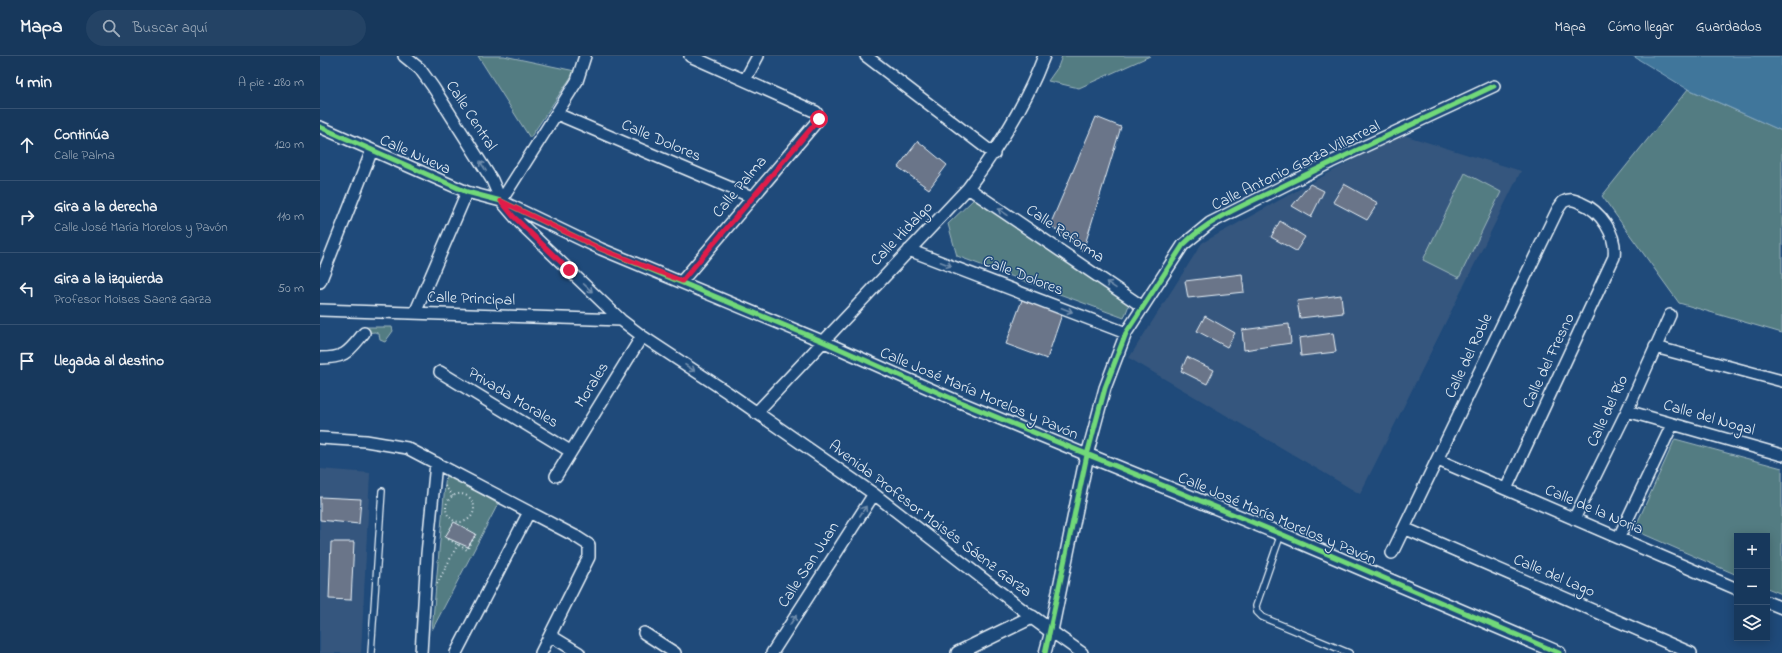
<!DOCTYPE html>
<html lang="es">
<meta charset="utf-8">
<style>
body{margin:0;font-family:"Indie Flower",sans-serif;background:#244365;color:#f1f3f6}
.controls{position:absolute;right:12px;bottom:12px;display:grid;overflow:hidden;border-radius:0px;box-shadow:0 2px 10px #0003}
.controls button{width:36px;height:36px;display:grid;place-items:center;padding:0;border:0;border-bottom:1px solid #365272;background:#17385c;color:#f1f3f6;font:20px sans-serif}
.stop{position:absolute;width:12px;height:12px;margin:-9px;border:3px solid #e11d48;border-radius:50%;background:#fff}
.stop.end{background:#e11d48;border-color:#fff;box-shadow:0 1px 4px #0008}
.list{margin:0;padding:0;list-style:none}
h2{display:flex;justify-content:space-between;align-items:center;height:52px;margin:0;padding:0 16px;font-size:17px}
h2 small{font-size:13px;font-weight:400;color:#9eacbb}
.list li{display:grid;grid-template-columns:26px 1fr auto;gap:12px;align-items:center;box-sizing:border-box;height:72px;padding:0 16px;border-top:1px solid #365272}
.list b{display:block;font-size:15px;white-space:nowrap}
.list p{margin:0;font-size:13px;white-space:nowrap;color:#9eacbb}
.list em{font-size:13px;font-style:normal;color:#9eacbb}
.icon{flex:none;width:22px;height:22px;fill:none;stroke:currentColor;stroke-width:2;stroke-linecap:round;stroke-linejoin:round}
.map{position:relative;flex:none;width:1462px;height:597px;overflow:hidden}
header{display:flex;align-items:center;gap:24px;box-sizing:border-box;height:56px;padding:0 20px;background:#17385c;border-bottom:1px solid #365272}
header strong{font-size:19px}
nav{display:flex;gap:22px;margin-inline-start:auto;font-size:14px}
.search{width:280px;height:36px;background:#244365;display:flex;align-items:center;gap:10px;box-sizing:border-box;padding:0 14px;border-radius:22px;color:#9eacbb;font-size:15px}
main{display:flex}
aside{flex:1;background:#17385c}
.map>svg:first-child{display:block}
</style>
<header>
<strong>Mapa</strong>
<div class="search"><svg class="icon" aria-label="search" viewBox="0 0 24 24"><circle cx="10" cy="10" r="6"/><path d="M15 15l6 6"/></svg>Buscar aquí</div>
<nav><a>Mapa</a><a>Cómo llegar</a><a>Guardados</a></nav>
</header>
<main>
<aside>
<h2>4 min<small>A pie · 280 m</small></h2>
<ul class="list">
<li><svg class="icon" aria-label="ahead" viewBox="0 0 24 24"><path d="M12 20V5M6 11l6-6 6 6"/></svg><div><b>Continúa</b><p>Calle Palma</p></div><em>120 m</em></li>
<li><svg class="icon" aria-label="right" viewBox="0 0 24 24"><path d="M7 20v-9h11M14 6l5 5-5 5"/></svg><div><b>Gira a la derecha</b><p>Calle José María Morelos y Pavón</p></div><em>110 m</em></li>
<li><svg class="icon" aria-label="left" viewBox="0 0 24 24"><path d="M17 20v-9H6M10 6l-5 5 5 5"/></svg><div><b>Gira a la izquierda</b><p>Profesor Moises Saenz Garza</p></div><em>50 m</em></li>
<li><svg class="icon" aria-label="arrive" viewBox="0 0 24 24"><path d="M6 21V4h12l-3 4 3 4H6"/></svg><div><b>Llegada al destino</b></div></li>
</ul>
</aside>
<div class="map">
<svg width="1462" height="597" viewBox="0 0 1462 597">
<rect width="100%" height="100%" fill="#1f4a7a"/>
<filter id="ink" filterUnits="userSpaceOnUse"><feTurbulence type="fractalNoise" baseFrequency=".025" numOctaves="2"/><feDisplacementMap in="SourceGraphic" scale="8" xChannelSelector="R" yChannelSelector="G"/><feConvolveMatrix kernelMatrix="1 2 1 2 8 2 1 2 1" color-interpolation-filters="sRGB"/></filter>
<g filter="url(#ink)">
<path fill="#36577e" d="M1080 78 1201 115 1040 438 809 302 882 187Z
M0 413 50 417 41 597H0Z"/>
<path fill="#527b82" stroke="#9db6bd" d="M158 0H184L255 15 210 82Z
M742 0H830L759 32 728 25 738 11Z
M1368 33 1462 75V277L1359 247 1282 140Z
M1145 117 1181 136 1139 222 1103 204Z
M656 141 809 249 804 262 637 200 628 168Z
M43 271H72L73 275 65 286 60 284 59 278 55 276 44 277Z
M1355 383 1462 412V538L1447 532V480H1417V519L1314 474Z
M126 417 178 448 112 574Z"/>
<path fill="#3f769b" stroke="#83a7c0" d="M1313 0H1462V75L1364 31Z"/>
<path fill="#6a7589" stroke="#e8f1f8" d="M776 61 801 71 763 195 730 169Z
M598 85 627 109 609 133 578 111Z
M990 128 1004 135 991 161 972 150Z
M1024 128 1058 147 1047 164 1013 146Z
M960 165 985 181 976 195 951 181Z
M922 218 924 236 868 242 865 225Z
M1021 239 1023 257 980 262 977 245Z
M702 244 742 258 727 303 686 288Z
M885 260 915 277 907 291 877 275Z
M969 268 971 287 924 294 922 274Z
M1013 277 1016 296 981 300 979 282Z
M867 301 894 314 887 328 861 315Z
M0 441 41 443 39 468 0 464Z
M134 466 156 478 148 491 125 481Z
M11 486H34L31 544 9 543Z"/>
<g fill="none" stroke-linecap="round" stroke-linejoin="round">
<g stroke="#e8f1f8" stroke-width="8">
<path id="service" d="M961 478 936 550 937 556 942 561 1029 597
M51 597 62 435"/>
</g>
<g stroke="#e8f1f8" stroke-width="14">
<path id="minor" d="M84 0 100 13 113 31 172 124 181 145 200 167 301 264 322 280 407 336 554 438 712 561
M546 0 674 98
M425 24 438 0
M237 58 432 141
M0 71 147 136 181 145 281 193 502 285 635 344 767 399 785 332 806 277 863 189 890 167 1011 106 1174 30
M648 132 823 251
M181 145 257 25 265 0
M589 194 806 277
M362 225 499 63 496 56 370 0
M0 226 52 94
M0 254 301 264
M95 257 147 136
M1335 291 1462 325
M0 302C26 302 28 296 44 277
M120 316 250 395
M1307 355 1462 399
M436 357 648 132C679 91 706 48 724 0
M0 382 46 385 87 392 255 480 269 489V501L221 597
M1118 404 1417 533
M236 420 322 280
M1254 463 1307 355 1350 259
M1084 472 1371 597
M1299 481 1352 369
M1072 497 1238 153 1243 146C1250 142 1255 144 1261 147 1281 155 1297 179 1294 201L1186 433
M1447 546 1462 552
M324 577 355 597
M231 580 259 597
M101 597 107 498 116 407
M136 597 209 456
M452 597 554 438
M725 597 731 575 762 597"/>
</g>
<g stroke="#e8f1f8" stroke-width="16">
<path id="tertiary" d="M638 597 712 561 731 575 767 399 961 478 1239 597"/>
</g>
<path stroke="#e8f1f8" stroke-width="2" stroke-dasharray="1 3" stroke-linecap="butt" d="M125 430 133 440
M126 452a14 14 0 1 1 28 0a14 14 0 1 1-28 0Z
M125 481 147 494 156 478
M117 528 138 488"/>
<use href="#service" stroke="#1f4a7a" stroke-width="5.5"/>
<use href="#minor" stroke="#1f4a7a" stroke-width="11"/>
<use href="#tertiary" stroke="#1f4a7a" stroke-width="13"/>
<g stroke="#1f4a7a" stroke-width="8">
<path id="cycleway" d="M0 71 147 136 181 145 281 193 502 285 635 344 961 478 1239 597
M725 597 767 399 785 332 806 277 863 189C891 161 929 147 965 129 1034 95 1104 63 1174 30"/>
</g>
<use href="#cycleway" stroke="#71d979" stroke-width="5"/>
</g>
<defs><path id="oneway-shaft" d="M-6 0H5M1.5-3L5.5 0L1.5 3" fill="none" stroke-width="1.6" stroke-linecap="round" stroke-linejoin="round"/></defs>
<g stroke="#6f8dac">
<use href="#oneway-shaft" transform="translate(163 110) rotate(-122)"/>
<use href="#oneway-shaft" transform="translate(683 156) rotate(-146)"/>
<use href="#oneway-shaft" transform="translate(626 208) rotate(21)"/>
<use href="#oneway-shaft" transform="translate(791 229) rotate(-146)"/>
<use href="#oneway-shaft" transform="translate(268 232) rotate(43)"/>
<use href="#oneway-shaft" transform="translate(747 254) rotate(21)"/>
<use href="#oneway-shaft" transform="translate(370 312) rotate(33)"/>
<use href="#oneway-shaft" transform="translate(543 455) rotate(-57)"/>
<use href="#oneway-shaft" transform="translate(473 564) rotate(-57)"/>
</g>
</g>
<g fill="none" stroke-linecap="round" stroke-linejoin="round" filter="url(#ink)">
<path stroke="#e11d48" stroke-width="5" d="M249 214 193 160 181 145 281 193 362 225 499 63"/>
</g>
<g text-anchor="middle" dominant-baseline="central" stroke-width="3" stroke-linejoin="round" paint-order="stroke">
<g font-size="16" fill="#e8f1f8" stroke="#1f4a7a">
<text transform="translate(151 60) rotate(57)">Calle Central</text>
<text transform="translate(341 85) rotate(23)">Calle Dolores</text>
<text transform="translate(95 99) rotate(24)">Calle Nueva</text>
<text transform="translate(976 110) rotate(-26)">Calle Antonio Garza Villarreal</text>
<text transform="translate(420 131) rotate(-50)">Calle Palma</text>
<text transform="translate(582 178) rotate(-46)">Calle Hidalgo</text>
<text transform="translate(745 178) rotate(34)">Calle Reforma</text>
<text transform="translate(703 220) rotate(21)">Calle Dolores</text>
<text transform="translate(151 243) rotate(2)">Calle Principal</text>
<text transform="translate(1149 300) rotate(-65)">Calle del Roble</text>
<text transform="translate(1229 305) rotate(-65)">Calle del Fresno</text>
<text transform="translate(272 329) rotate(-58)">Morales</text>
<text transform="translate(659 338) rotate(23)">Calle José María Morelos y Pavón</text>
<text transform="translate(193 342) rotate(31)">Privada Morales</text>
<text transform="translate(1288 355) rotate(-65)">Calle del Río</text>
<text transform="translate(1389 362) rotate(16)">Calle del Nogal</text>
<text transform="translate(1274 454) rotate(23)">Calle de la Noria</text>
<text transform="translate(610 463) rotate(37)">Avenida Profesor Moisés Sáenz Garza</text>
<text transform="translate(957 463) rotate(23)">Calle José María Morelos y Pavón</text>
<text transform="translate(489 509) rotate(-57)">Calle San Juan</text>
<text transform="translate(1234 520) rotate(23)">Calle del Lago</text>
</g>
</g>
</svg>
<div class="controls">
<button>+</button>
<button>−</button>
<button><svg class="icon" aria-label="layers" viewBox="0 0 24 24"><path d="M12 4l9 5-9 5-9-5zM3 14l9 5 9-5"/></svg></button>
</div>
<div class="stop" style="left:499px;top:63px"></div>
<div class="stop end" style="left:249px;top:214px"></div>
</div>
</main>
